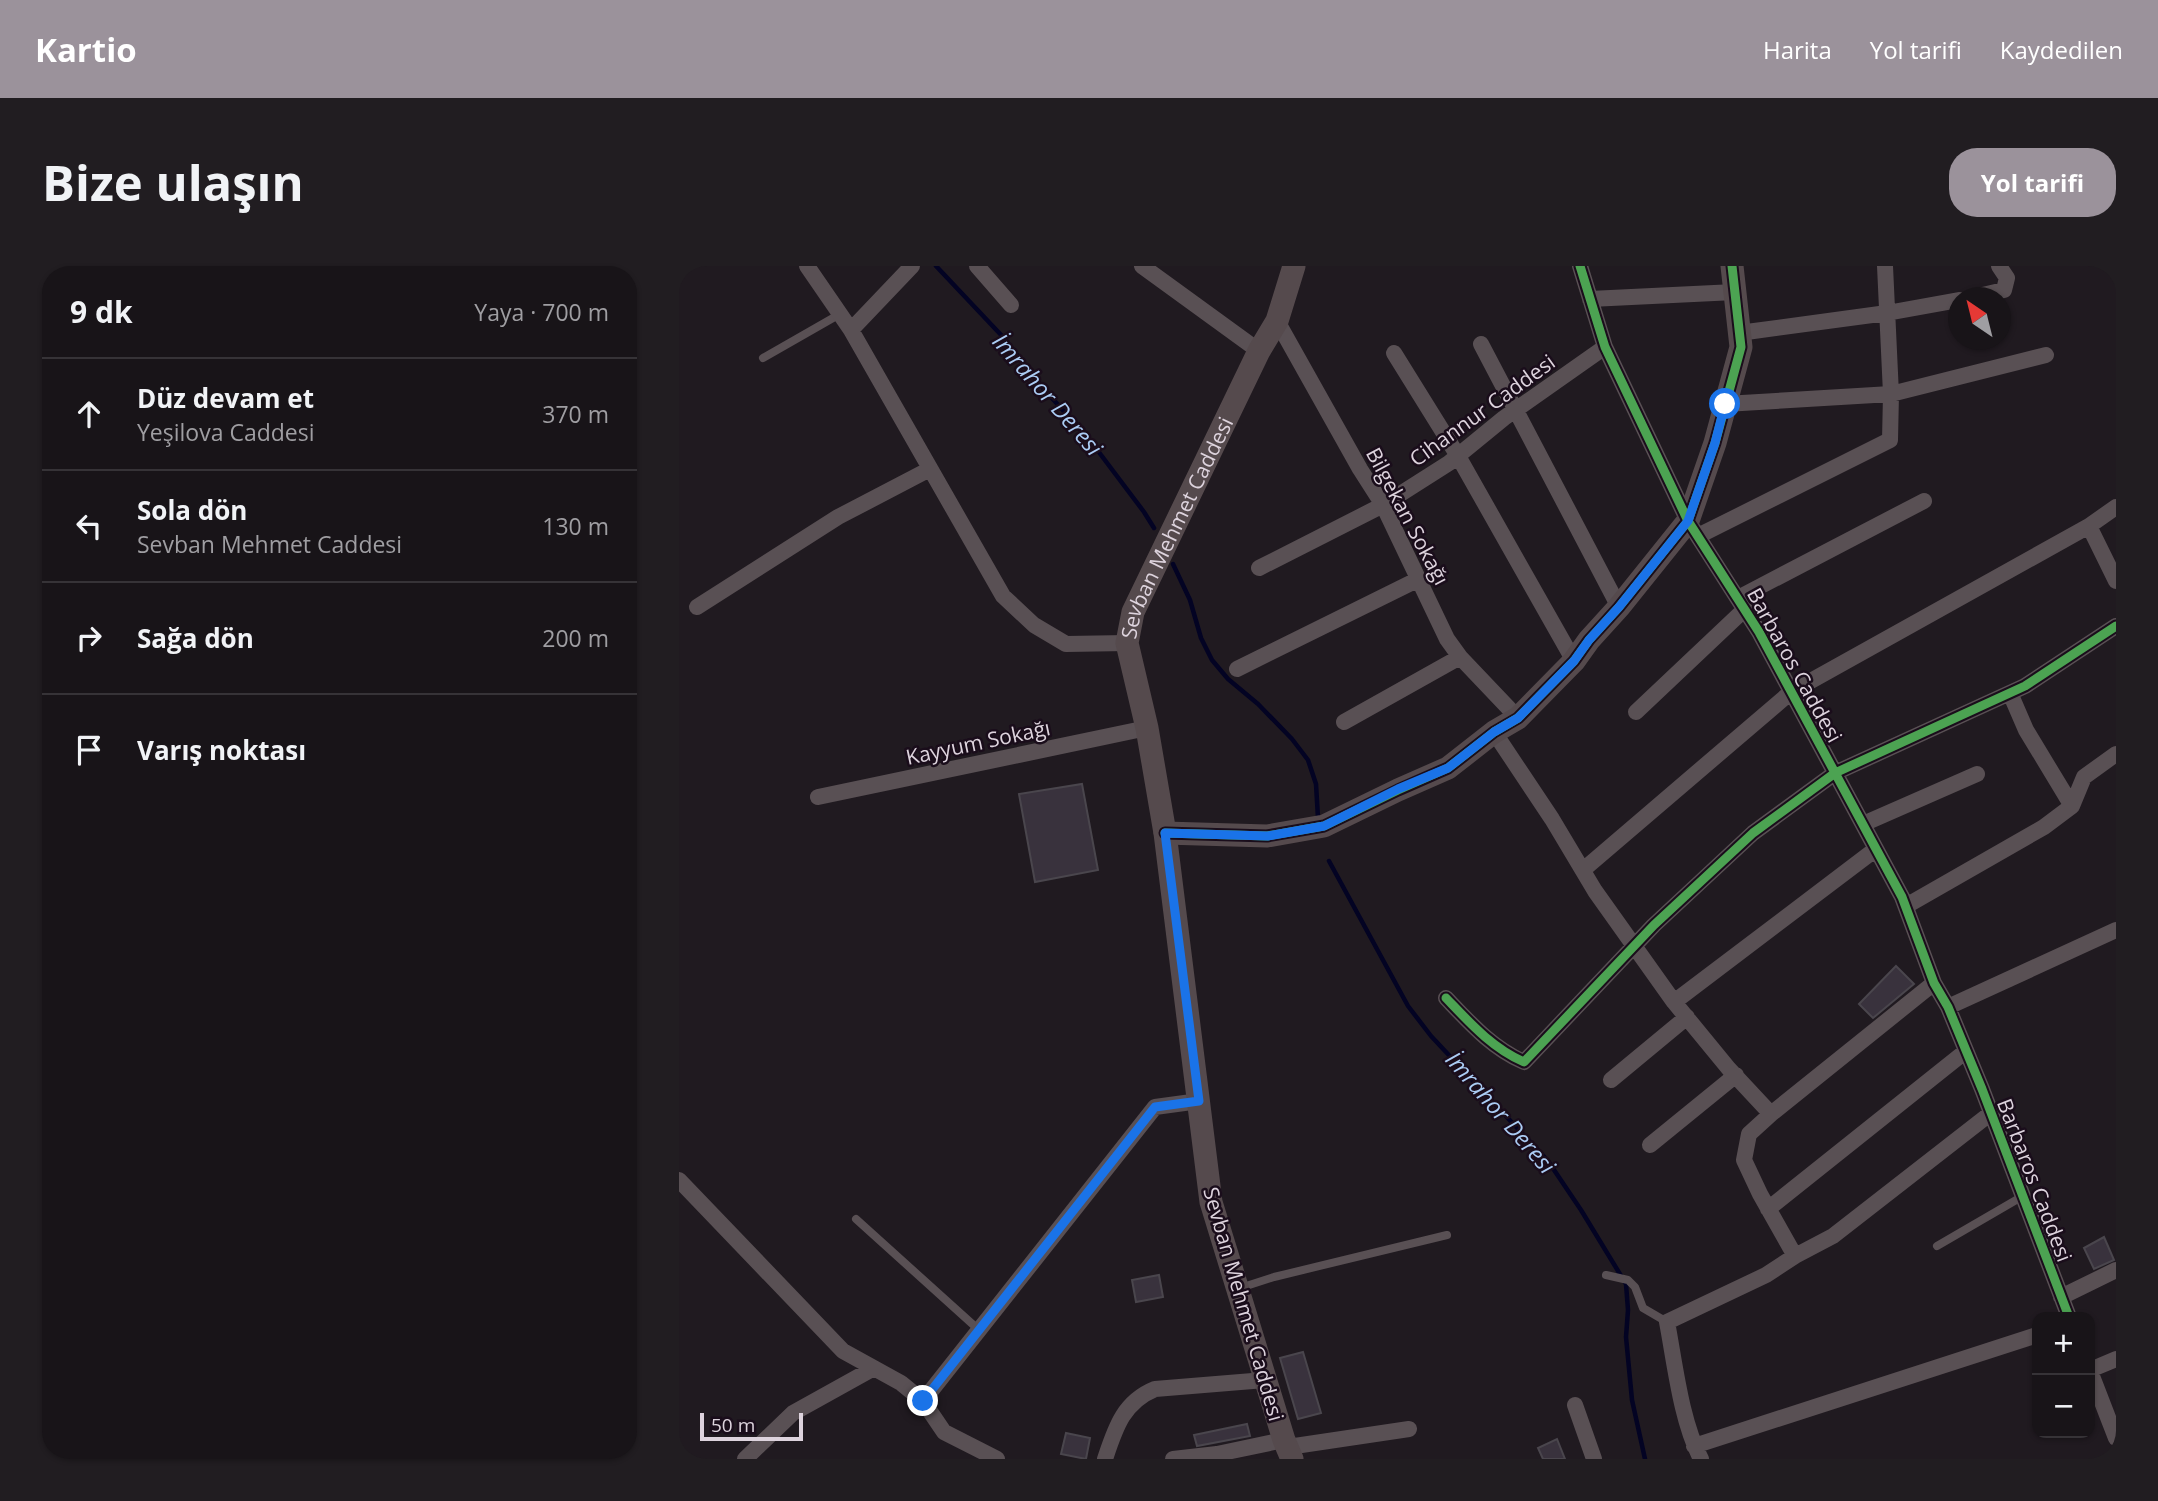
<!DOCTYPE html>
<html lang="tr">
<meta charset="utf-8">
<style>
body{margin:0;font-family:"Open Sans",sans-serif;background:#211d21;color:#f1f3f6}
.controls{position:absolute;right:21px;bottom:21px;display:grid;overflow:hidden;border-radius:14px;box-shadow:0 2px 5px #0004}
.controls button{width:63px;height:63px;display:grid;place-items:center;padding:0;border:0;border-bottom:2px solid #363337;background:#181418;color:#f1f3f6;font:35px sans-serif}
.compass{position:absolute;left:1269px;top:21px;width:63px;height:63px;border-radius:50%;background:#181418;box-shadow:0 2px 5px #0004;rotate:325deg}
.scale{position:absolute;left:21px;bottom:18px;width:103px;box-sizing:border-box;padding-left:7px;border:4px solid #ddd3dd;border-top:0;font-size:19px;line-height:24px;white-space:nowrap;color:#ddd3dd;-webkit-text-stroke:5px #1a0d1b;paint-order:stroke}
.stop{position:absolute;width:21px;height:21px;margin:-16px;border:5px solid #1a73e8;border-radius:50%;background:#fff}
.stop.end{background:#1a73e8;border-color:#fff;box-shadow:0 2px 7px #0008}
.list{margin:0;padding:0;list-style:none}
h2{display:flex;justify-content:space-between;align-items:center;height:91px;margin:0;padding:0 28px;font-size:30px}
h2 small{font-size:23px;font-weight:400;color:#9f9ea2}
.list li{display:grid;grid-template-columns:46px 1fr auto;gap:21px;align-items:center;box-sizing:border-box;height:112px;padding:0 28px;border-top:2px solid #363337}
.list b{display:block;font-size:26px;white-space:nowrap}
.list p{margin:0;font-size:23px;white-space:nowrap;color:#9f9ea2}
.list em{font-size:23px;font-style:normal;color:#9f9ea2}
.icon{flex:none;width:38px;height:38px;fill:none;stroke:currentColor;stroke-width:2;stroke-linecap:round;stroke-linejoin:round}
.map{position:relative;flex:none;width:1437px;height:1193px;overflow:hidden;border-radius:28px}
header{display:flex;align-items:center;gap:42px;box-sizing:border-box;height:98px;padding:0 35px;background:#9b929b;color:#fff}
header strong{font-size:33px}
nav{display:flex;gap:38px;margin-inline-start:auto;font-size:24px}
.intro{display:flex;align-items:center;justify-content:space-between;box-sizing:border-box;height:168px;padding:0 42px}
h1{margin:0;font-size:49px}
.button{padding:18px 32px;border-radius:28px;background:#9b929b;color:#fff;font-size:24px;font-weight:700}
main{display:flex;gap:42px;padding:0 42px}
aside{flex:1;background:#181418;border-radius:28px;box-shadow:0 2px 5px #0004}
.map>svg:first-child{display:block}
</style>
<header>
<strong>Kartio</strong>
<nav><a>Harita</a><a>Yol tarifi</a><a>Kaydedilen</a></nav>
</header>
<div class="intro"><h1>Bize ulaşın</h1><a class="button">Yol tarifi</a></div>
<main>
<aside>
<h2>9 dk<small>Yaya · 700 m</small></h2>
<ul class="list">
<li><svg class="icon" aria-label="ahead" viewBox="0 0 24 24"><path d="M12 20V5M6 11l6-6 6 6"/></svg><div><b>Düz devam et</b><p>Yeşilova Caddesi</p></div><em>370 m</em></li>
<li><svg class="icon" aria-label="left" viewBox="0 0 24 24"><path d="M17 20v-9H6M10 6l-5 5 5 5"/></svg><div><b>Sola dön</b><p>Sevban Mehmet Caddesi</p></div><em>130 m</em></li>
<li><svg class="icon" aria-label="right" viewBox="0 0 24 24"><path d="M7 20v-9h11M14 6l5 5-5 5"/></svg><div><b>Sağa dön</b></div><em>200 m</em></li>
<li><svg class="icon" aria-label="arrive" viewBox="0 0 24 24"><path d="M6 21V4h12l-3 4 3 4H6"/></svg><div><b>Varış noktası</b></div></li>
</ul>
</aside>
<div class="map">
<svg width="1437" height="1193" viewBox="0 0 1437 1193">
<rect width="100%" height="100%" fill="#201a20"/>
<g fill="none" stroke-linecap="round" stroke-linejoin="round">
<path stroke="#030323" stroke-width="4.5" d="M257 0 324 71 362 120 410 173 465 246 475 262
M494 298 511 334 522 372 533 394 549 413 579 438 613 473 629 494 637 518 639 552
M650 595 729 740 752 770 869 895 902 944 947 1018 949 1044 947 1071 953 1134 966 1193"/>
</g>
<path fill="#39323d" stroke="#4a464d" stroke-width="2" d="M403 518 419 604 356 616 340 528Z
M1217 700 1235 718 1194 752 1180 738Z
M1425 971 1435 994 1415 1003 1405 982Z
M480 1009 484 1031 457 1036 453 1014Z
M624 1086 642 1147 619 1153 601 1092Z
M568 1158 571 1170 518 1180 515 1169Z
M387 1167 411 1172 407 1193 382 1188Z
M878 1173 886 1193H864L859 1182Z"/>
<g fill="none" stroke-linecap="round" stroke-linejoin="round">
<path stroke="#595054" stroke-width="8" d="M84 92 161 48
M177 953 300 1064
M1258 980 1344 930
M927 1009 949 1014 956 1021 964 1042 988 1056
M561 1022 595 1011 768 969"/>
<path stroke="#595054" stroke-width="16" d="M128 0 172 64 324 330 355 359 387 378 448 377
M298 0 332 39
M463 0 580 85
M901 0 926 81 1009 255 1080 366 1223 631 1255 717 1269 741 1303 823 1390 1051
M1291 32 1325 24 1328 12 1320 0
M911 33 1056 26
M598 55 681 203 704 239 768 373 781 391 839 452
M172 64 233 0
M1060 67 1208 47 1280 34
M802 78 940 341
M715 87 779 190 895 395
M1046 138 1212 128 1367 89
M1410 260 1437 315
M1019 270 1211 174 1212 128 1206 0
M580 302 704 239 770 197 825 152 926 81
M1059 332 1245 235
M18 341 159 251 251 203
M558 403 740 313
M1331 427 1347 464 1393 540
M957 446 1066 343
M665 456 781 391
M815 466 873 553 916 625 995 736 1050 803 1092 848 1255 717
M139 531 468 462
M1184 558 1298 508
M904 604 1112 426 1410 260 1437 241
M1227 640 1365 561 1393 540 1405 511 1437 488
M767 732C791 757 813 782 845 796L975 659 1074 567 1156 507 1346 420 1437 360
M995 736 1197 583
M1269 741 1437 664
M932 814 1008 751
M1092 848 1070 868 1065 894 1081 928 1116 990
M971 879 1057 809
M0 914 164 1085 222 1117 244 1135 265 1166 318 1193
M1089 943 1287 785
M1382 1031 1437 1004
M1411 1104 1437 1093
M1411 1105 1437 1172
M244 1135 476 841 520 835
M896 1139 915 1193
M1015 1180 1358 1069
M609 1181 730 1163
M66 1193 114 1147 195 1102
M426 1193C436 1163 444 1136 476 1123L586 1114
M494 1193 538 1188 605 1174
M1022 1193C1002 1155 996 1098 988 1056L1087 1009 1116 990 1154 970 1312 847"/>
<g stroke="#554a4d" stroke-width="23">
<path d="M486 567 588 570 645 560 719 524 769 502 815 466 839 452 895 395 910 374 940 341 1009 255 1036 177 1062 81 1053 0"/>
<path id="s1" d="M613 1193 605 1174 532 936 486 567 468 462 448 377 454 346 580 85 598 55 615 0"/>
</g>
<g stroke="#1a0d1b" stroke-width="13">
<path id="cycleway" d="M901 0 926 81 1009 255 1080 366 1223 631 1255 717 1269 741 1303 823 1390 1051
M486 567 588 570 645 560 719 524 769 502 815 466 839 452 895 395 910 374 940 341 1009 255 1036 177 1062 81 1053 0
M767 732C791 757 813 782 845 796L975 659 1074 567 1156 507 1346 420 1437 360"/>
</g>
<use href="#cycleway" stroke="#4ca352" stroke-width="9"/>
</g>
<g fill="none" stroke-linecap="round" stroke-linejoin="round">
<path stroke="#1a73e8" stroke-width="9" d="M244 1135 476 841 520 835 486 567 589 570 645 560 719 523 769 502 815 466 839 452 895 395 910 374 940 341 1009 255 1036 177 1046 138"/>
</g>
<g text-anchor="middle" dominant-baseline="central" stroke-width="5" stroke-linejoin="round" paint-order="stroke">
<g font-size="21" fill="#ddd3dd" stroke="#1a0d1b">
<text transform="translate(803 144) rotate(-36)">Cihannur Caddesi</text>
<text transform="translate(729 250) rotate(62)">Bilgekan Sokağı</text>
<text stroke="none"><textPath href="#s1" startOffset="961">Sevban Mehmet Caddesi</textPath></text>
<text transform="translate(1116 399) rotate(61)">Barbaros Caddesi</text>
<text transform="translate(299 476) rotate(-12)">Kayyum Sokağı</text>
<text transform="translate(1356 914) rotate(69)">Barbaros Caddesi</text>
<text transform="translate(565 1038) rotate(74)">Sevban Mehmet Caddesi</text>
</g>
<g font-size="23" font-style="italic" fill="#abccf4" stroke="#1a0d1b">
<text transform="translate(369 128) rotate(49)">İmrahor Deresi</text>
<text transform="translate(822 846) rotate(49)">İmrahor Deresi</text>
</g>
</g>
</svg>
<div class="controls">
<button>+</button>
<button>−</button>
</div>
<svg class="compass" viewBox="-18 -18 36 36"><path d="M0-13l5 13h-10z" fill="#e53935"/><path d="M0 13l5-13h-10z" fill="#9f9ea2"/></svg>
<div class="scale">50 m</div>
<div class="stop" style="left:1046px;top:138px"></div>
<div class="stop end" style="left:244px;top:1135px"></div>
</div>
</main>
